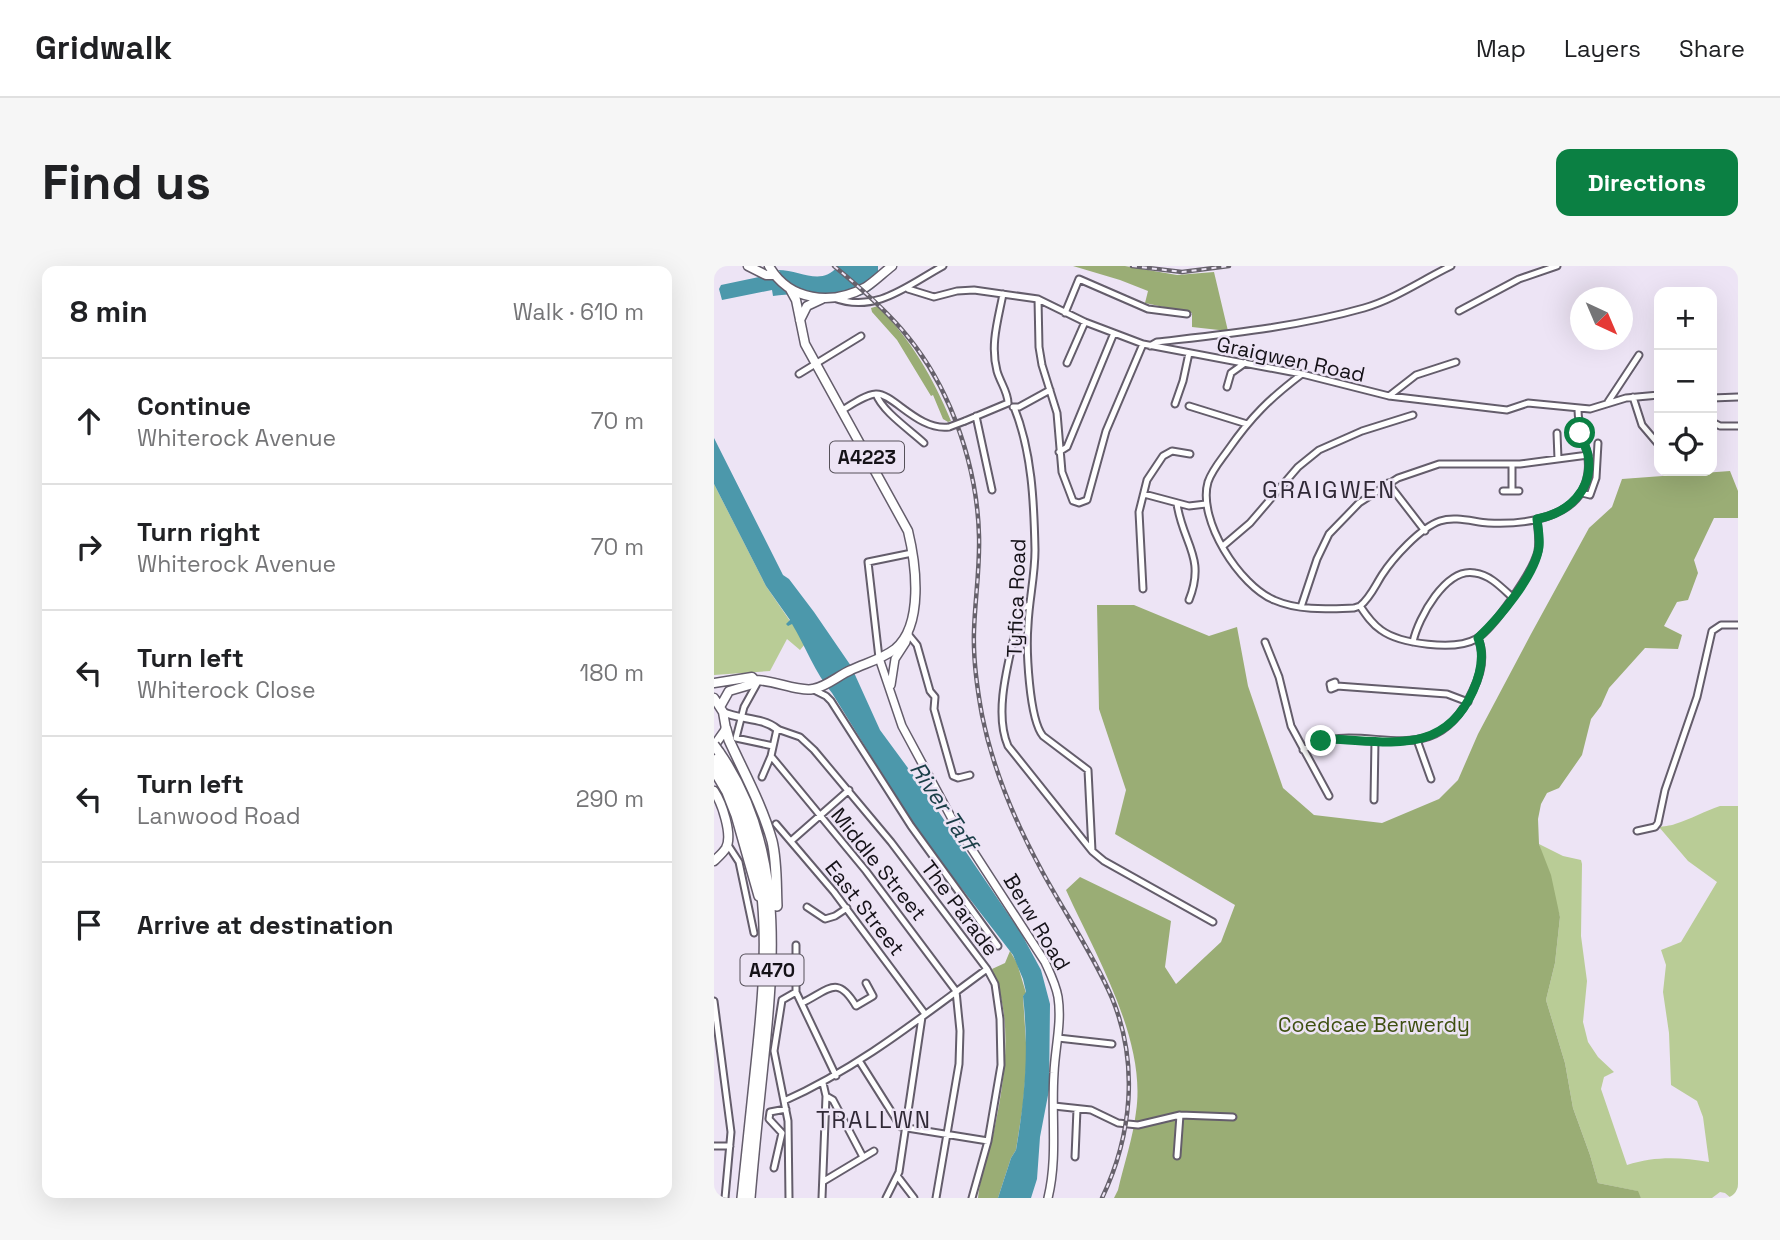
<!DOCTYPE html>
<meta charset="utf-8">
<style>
body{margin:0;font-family:"Space Grotesk",sans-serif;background:#f6f6f6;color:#202124}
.controls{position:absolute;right:21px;top:21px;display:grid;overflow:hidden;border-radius:14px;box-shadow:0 7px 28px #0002}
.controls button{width:63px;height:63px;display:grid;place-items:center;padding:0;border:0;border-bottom:2px solid #e0e0e0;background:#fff;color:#202124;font:35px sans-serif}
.compass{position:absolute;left:856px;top:21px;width:63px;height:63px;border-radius:50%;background:#fff;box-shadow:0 7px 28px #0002;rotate:136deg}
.stop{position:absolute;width:21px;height:21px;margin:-16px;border:5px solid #0b8043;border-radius:50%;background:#fff}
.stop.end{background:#0b8043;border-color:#fff;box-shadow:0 2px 7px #0008}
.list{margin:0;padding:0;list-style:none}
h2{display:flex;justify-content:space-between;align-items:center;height:91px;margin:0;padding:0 28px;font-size:30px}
h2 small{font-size:23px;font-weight:400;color:#757577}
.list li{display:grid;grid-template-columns:46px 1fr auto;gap:21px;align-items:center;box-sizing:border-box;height:126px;padding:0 28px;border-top:2px solid #e0e0e0}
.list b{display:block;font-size:26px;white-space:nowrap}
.list p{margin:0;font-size:23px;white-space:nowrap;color:#757577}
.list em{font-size:23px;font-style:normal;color:#757577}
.icon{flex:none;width:38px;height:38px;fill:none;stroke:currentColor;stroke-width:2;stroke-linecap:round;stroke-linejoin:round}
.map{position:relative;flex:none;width:1024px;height:932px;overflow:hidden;border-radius:14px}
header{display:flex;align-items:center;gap:42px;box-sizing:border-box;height:98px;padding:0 35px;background:#fff;border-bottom:2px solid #e0e0e0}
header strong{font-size:33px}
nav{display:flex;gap:38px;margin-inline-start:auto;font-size:24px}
.intro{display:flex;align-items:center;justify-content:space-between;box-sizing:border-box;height:168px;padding:0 42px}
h1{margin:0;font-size:49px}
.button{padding:18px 32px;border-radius:14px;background:#0b8043;color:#fff;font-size:24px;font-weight:700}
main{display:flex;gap:42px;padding:0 42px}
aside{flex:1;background:#fff;border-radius:14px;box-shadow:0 7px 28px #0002}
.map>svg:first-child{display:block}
</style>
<header>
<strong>Gridwalk</strong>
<nav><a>Map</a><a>Layers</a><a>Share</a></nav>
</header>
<div class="intro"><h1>Find us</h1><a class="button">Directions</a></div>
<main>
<aside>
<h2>8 min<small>Walk · 610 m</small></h2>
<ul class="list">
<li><svg class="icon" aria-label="ahead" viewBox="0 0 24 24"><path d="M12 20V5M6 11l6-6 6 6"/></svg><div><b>Continue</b><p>Whiterock Avenue</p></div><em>70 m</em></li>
<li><svg class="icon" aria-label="right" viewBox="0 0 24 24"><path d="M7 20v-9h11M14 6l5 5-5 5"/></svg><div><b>Turn right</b><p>Whiterock Avenue</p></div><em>70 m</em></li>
<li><svg class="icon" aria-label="left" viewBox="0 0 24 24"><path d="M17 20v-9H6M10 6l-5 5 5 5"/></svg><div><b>Turn left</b><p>Whiterock Close</p></div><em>180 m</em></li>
<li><svg class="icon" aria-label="left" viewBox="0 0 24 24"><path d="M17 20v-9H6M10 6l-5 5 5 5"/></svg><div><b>Turn left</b><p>Lanwood Road</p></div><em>290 m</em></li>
<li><svg class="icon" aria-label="arrive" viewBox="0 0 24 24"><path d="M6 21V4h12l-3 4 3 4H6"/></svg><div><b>Arrive at destination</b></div></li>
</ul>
</aside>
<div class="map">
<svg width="1024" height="932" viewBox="0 0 1024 932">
<rect width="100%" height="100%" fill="#ede4f5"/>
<path fill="#b9cc96" d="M0 218 52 320 76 355 73 358 78 357 91 378 86 384 73 373 56 405 0 409Z
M1006 540H1024V932H1017L1011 927 1006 926 998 932H927L923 925 884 917 876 889 859 842 851 797 832 734 841 697 846 651 825 578 849 590 867 594 868 598 867 670 873 715 869 756 874 776 884 791 900 806 890 811 887 823 913 899C941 890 966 891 995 896L989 851 983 835 957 819 955 767 949 726 952 699 947 684 967 676 1003 616 974 595 945 561C949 560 956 560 961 558 977 553 991 545 1006 540Z"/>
<path fill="#9aad75" d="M359 0H411L463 9 500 6 514 65 478 61V47L431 37 434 25 406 14Z
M164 40C197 74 219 111 237 155L234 156 229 153 219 129 217 130 183 74 158 46 157 42Z
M1016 205 1024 225V252H1000L980 294 984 307 974 334 963 336 950 360 968 369 964 383 931 382 895 422 887 440 877 453 868 489 845 522 833 527 827 538 824 553 825 578 837 609 846 651 841 697 832 734 851 797 859 842 876 889 884 917 924 925 927 932H400L404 924C410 898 419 872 422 846 433 774 381 688 352 624L366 611 457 655 451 701 462 718 507 676 521 639 401 568 412 524 385 443 383 339H420L495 370 523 361 534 420 569 522 600 549 668 557 725 533 744 514 764 468 817 368 875 262 898 241 908 213Z
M296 685 303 697 312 727 309 730 313 792 309 839 302 884 297 892 284 932H264C266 911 273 894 278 874 290 819 301 756 278 703L291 697Z"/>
<path fill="#4c98ab" d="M124 0H164V18C142 42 109 29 82 28 75 28 67 29 59 30L58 24 8 34 5 23 7 19 45 11 48 12 66 6 64 4C87 4 107 21 124 0Z
M0 172 69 309 75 313 100 346 137 400 166 464 205 517 307 667 327 704 336 738 335 824 326 871 323 913 317 932H284L297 892 302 884C311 832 315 783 309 730L312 726 309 713 299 689 204 566 118 427C101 407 92 381 78 358L74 360 72 358 76 354 52 320 0 218Z"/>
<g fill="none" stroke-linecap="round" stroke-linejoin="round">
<g stroke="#645d6b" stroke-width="9">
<path id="minor" d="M194 23 220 31 243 25 260 24 324 33 371 56 429 78 588 108 675 130 793 144 814 137 876 143 912 132 945 129
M289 28C284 54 276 79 283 105 286 116 294 126 294 137
M120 32C162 48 194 19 229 0
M324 33 325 81 328 99 343 147 348 206 359 235 365 237 373 234 392 165 429 78
M745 45 805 13 843 0
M351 47 365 13 434 43 473 48
M436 80 443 76C512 68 583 61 650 42 681 33 708 14 737 0
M353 97 371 56
M85 108 147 70
M588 108C555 133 537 151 514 184 507 194 498 204 494 216 483 254 526 320 560 334 585 345 614 343 640 342L646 340C656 332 661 320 668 309 679 292 706 262 726 255 741 250 760 256 774 257 811 259 869 252 874 206 877 185 864 167 864 144
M513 121 517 107 531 97
M162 128C168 145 196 164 210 177
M675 130 702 109 742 96
M919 131 928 159 945 179
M998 132 1024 131
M894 136 925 89
M461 138 469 115 475 87
M475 140 533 158
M299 141H305L336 124
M300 141C318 186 320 236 321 284 321 310 315 334 314 359 312 383 315 453 329 470L374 504 378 585
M127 145C137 139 150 129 162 128 179 127 204 165 235 161
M262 150 278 224
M251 155 294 137
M998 156 1006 160H1024
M843 167 844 193
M345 186 353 181 400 67
M798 198V225
M674 217 711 265
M789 225H805
M868 227 876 229 882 212 884 177
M430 228 475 240 492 238
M463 238C469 278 492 291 475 334
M509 280 536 257 584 201 605 184 648 165 699 149
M429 323 425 246 433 214 449 190 458 185 476 188
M315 339 309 342 305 348C298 386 278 443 294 480L378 585 390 595 499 656
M646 340C652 349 658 358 667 364 686 378 741 385 762 373 779 363 819 306 824 285 826 275 824 264 823 253
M587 341 603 293 615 268 645 237 684 212 725 198H806L874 189
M194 368 203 379 216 425 221 431 220 443 239 510 244 512 256 509
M551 376 565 411 577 460 615 530
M699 376C704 352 732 301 761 307 776 309 787 321 798 331
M165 392 154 296 198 287
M45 414 30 441 22 472 59 480
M621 416 622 421 617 423 616 418Z
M623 420 733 428 754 436
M98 423 112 430 117 435 197 560 284 680
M703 474 717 513
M589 484C647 447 718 516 759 424 767 408 771 389 764 372
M48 511 57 490
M660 534 661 474
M62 558 120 626 211 748
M923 565 941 561 944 557 951 524 983 431 998 365 1007 359H1024
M77 575 135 524
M14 579 25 596 40 667
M93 641 111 653 121 650 133 642
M82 679V726L122 810
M0 735 17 866 11 932
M88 737C115 724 123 708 142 740L159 730 152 717
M344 772 398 778
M146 796 187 861 274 875
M112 830 119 834 149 891
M70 835C146 801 206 752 273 703
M340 840 377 844 404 857 424 859 466 849 519 851
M0 880H16
M463 890 466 849
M361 891 363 843
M60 902 68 867 55 853 56 846 72 843
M184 911 200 932
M110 915 160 885
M75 932 74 855 60 785 68 734 82 726
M108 932 112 830 109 817
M172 932 185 906 208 751
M222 932 245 798 246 765 242 725 152 605 57 490 63 463 86 471 100 484 177 576 273 703 281 718 286 753 287 799 274 875 258 932"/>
</g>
<g stroke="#645d6b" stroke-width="10">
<path id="tertiary" d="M9 446C26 454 48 451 63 463"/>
</g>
<g stroke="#645d6b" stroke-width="10">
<path id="secondary" d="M165 392 188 460 237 551 331 696C336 707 342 719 344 731 348 757 341 782 340 807 337 849 344 891 334 932
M177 419 181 393 192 376 194 368"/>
</g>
<g stroke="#645d6b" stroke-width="11">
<path id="primary" d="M34 0 52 9H58
M55 0C75 35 117 40 152 21 161 15 169 7 178 0
M86 54 93 40 108 33
M0 417 38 411 41 414C59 414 85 426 99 423 112 421 125 409 137 404 152 397 168 393 181 383 210 359 202 298 194 265L91 78 82 34 76 23
M0 432 9 446 12 463 0 480
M6 441 15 425 39 418 41 414
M0 525C8 537 19 569 12 582 9 587 4 591 0 595"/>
</g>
<g stroke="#645d6b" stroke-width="12">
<path id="trunk" d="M12 463 15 474C30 507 48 539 58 575 63 596 62 618 63 640
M5 486C68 577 61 684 50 789 45 837 40 884 36 932
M0 491C61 583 54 684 43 789 38 837 33 884 28 932
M0 504 13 526 22 549 45 630"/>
</g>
<use href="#minor" stroke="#fff" stroke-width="5"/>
<use href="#tertiary" stroke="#fff" stroke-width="6"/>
<use href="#secondary" stroke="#fff" stroke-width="7"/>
<use href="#primary" stroke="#fff" stroke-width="8"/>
<use href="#trunk" stroke="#fff" stroke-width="9"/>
<g stroke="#66616b" stroke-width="4.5">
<path id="rail" d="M120 0C172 43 209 78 236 141 253 181 264 227 265 270 266 302 261 333 260 365 259 393 263 422 268 449 279 504 302 558 329 607 352 649 379 688 398 732 425 797 418 870 388 932
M418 0 468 6 515 0"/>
</g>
<use href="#rail" stroke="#ede4f5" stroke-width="2" stroke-dasharray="5" stroke-linecap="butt"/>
<g stroke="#645d6b" stroke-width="9" stroke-linecap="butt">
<path id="minor-bridge" d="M235 161 251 155"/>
</g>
<g stroke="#645d6b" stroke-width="12" stroke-linecap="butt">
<path id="trunk-bridge" d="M0 479 5 486"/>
</g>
<use href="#minor-bridge" stroke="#fff" stroke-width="5"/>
<use href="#trunk-bridge" stroke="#fff" stroke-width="9"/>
</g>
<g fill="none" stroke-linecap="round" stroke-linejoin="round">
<path stroke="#0b8043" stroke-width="9" d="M607 475 616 473C675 475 730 490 759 425 766 409 771 389 764 372 785 352 821 310 825 281 826 272 824 262 823 253 854 247 880 224 874 189 873 182 868 175 866 167"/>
</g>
<g text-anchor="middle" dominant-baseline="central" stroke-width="5" stroke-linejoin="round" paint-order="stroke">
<g fill="#ede4f5" stroke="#56515a" stroke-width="2">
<rect x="116" y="175.5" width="74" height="31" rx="5"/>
<rect x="26.5" y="688.5" width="63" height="31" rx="5"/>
</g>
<g font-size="19" font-weight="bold" fill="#151218">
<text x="153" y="191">A4223</text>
<text x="58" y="704">A470</text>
</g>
<g font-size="21" fill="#151218" stroke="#ede4f5">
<text transform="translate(577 93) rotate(12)">Graigwen Road</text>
<text transform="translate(302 332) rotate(-88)">Tyfica Road</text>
<text transform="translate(165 598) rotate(51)">Middle Street</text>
<text transform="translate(151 642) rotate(52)">East Street</text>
<text transform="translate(246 642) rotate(53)">The Parade</text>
<text transform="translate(323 656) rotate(59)">Berw Road</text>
</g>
<g font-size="21" fill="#3e4f10" stroke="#ede4f5">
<text x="660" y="758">Coedcae Berwerdy</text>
</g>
<g font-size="23" font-style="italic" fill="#1a3e47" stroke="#ede4f5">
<text transform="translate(230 540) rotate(56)">River Taff</text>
</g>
<g font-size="23" letter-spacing="2" fill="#302936" stroke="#ede4f5">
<text x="160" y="854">TRALLWN</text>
</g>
<g font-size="24" letter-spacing="2" fill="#302936" stroke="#ede4f5">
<text x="615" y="223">GRAIGWEN</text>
</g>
</g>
</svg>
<div class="controls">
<button>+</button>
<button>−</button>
<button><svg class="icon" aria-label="locate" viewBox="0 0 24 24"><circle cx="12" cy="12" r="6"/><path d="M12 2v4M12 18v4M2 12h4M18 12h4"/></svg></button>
</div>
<svg class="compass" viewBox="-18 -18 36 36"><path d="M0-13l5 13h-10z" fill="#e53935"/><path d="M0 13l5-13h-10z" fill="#757577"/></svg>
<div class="stop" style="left:866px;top:167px"></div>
<div class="stop end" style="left:607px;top:475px"></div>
</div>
</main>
